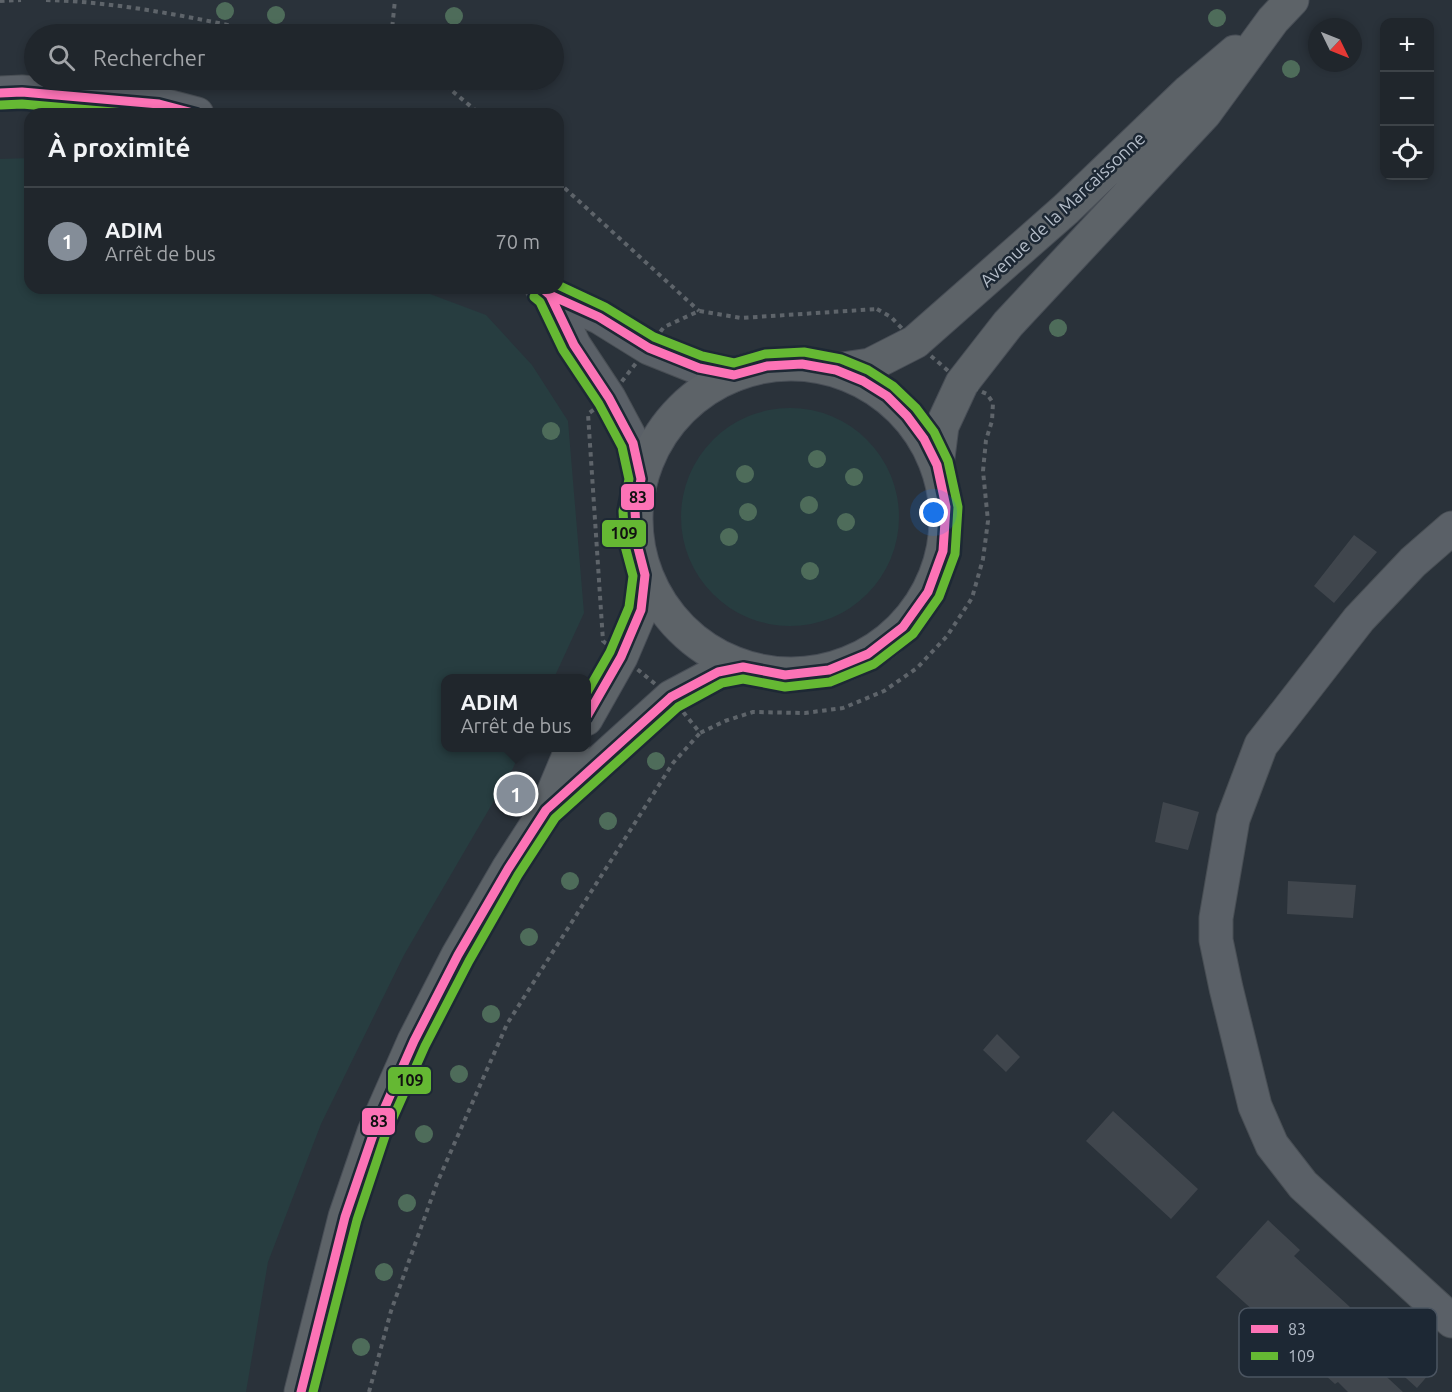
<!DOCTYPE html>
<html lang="fr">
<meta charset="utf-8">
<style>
body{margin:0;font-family:Ubuntu,sans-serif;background:#282e34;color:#f1f3f6}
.controls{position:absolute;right:18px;top:18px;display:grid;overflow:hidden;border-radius:12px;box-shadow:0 3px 9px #0003}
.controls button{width:54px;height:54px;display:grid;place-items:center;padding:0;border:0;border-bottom:2px solid #3d4348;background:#20262c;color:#f1f3f6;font:30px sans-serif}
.compass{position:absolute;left:1308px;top:18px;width:54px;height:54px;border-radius:50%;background:#20262c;box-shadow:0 3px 9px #0003;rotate:133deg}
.you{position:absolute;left:934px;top:513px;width:21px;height:21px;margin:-15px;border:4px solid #fff;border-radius:50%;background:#1a73e8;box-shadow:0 0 0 9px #1a73e833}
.badge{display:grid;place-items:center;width:39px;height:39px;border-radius:50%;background:#848d98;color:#fff;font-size:20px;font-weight:700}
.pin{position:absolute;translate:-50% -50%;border:3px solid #fff;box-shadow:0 2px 6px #0006}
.popup{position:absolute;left:441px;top:674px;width:150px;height:78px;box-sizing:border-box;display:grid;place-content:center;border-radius:12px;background:#20262c;filter:drop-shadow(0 2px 4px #0005);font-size:20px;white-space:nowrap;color:#a2a5a9}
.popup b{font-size:22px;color:#f1f3f6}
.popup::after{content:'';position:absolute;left:50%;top:100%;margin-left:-12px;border:12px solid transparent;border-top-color:#20262c}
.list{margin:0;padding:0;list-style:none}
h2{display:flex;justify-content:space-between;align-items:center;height:78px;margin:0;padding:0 24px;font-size:26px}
h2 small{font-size:20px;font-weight:400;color:#a2a5a9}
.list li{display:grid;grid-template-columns:39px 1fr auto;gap:18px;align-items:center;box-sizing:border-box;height:108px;padding:0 24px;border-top:2px solid #3d4348}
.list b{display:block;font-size:22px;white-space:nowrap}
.list p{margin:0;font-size:20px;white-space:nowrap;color:#a2a5a9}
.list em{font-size:20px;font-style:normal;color:#a2a5a9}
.icon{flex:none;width:33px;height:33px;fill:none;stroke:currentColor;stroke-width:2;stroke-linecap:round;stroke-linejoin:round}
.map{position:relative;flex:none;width:1452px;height:1392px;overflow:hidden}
.search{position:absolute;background:#20262c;box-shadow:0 3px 9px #0003;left:24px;top:24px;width:540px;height:66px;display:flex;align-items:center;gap:15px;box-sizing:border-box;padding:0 21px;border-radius:33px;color:#a2a5a9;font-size:22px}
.panel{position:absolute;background:#20262c;box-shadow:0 3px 9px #0003;left:24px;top:108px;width:540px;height:186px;border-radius:18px}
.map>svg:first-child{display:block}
</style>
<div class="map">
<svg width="1452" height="1392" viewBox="0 0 1452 1392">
<rect width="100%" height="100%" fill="#2a323a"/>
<path fill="#273d40" d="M30 158V288H414L486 315 532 365 568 421 584 613 554 678H446V748H522L513 768 404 955 321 1124 268 1262 246 1392H0V159Z
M681 517a109 109 0 1 1 218 0a109 109 0 1 1-218 0Z"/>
<path fill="#40464d" d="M1354 535 1377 552 1334 603 1314 586Z
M1163 802 1199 812 1188 850 1155 842Z
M1288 881 1356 885 1353 918 1287 914Z
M997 1034 1020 1057 1006 1072 983 1050Z
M1113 1111 1198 1189 1171 1219 1086 1141Z
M1268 1220 1300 1250 1294 1256 1350 1307 1334 1324 1365 1353 1363 1355 1403 1392H1348L1338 1382 1335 1384 1216 1277Z
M1400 1345 1430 1373 1417 1388 1386 1360Z"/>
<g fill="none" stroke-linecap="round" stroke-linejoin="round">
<g stroke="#484e54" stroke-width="35">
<path id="minor" d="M0 93 22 92 159 104 197 114
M542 288 550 295 599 317 649 348 699 368 734 375
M550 295 574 345 609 398 633 443 641 479
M1452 528 1413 562 1359 619 1261 745 1233 819 1216 918V940L1226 988 1255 1106 1272 1145 1303 1185 1452 1321"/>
</g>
<g stroke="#484e56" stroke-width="35">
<path id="major" d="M636 519a155 155 0 1 1 310 0a155 155 0 1 1-310 0Z
M836 370 870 365 915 342 1066 209 1189 91 1235 52
M937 465 942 426 962 383 1008 324 1205 113 1273 20 1292 0
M586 719 621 657 641 610 645 575
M555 802 671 697 718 672 743 667
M301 1392 345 1217 374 1132 414 1041 458 955 508 869 546 810 572 748"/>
</g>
<path stroke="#5e646a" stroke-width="4" stroke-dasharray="4.5 4.5" stroke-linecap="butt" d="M46 0C121 2 196 18 270 34
M0 1 21 0
M388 34 392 29 395 0
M439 80 480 114
M558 182 699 311
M877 309 891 317 915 342 962 383 987 394 993 403 992 421 986 440 983 471 988 521 983 559 972 598 947 636 917 668 884 691 843 708 805 713 753 712 725 721 700 733 671 697 603 641 588 414 609 398 664 327 699 311 741 318Z
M369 1392 391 1311 437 1183 507 1024 673 763 700 733"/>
<use href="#minor" stroke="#5a6067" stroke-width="33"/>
<use href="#major" stroke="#5d6368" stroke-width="33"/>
<g stroke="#1d2834" stroke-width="14">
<path id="bus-1" d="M0 93 22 92 159 104 197 114
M542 288 550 295 574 345 609 398 633 443 641 479 635 511 637 544 645 575 641 610 621 657 586 718
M301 1392 345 1217 374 1132 414 1041 458 955 508 869 546 810 671 697 718 672 743 667 785 675 829 670 868 654 903 627 928 592 943 551 946 507 937 465 924 439 907 416 887 396 863 381 836 370 802 364 767 366 734 375 699 368 649 348 599 317 550 295 542 288"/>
</g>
<g stroke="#1d2834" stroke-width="14">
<path id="bus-2" d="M1 105 22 104 136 114
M534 297 540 302 563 350 599 404 622 447 629 479 623 511 625 546 633 576 629 607 610 652 586 694
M313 1392 357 1220 385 1136 425 1046 469 961 518 875 555 818 678 707 722 683 743 679 785 687 830 682 874 664 913 634 939 597 955 554 958 507 948 461 934 432 916 408 893 386 868 370 841 359 804 352 765 354 734 363 702 356 654 337 605 307 558 285"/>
</g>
<use href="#bus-1" stroke="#fc73b6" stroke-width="9"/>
<use href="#bus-2" stroke="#65b833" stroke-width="9"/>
</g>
<g fill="#4e6c5a">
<circle cx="225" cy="11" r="9"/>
<circle cx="276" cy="15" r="9"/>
<circle cx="454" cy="16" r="9"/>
<circle cx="1217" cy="18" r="9"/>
<circle cx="1291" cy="69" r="9"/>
<circle cx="1058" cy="328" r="9"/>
<circle cx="551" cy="431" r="9"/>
<circle cx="817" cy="459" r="9"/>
<circle cx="745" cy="474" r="9"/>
<circle cx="854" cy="477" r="9"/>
<circle cx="809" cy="505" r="9"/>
<circle cx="748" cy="512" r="9"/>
<circle cx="846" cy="522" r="9"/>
<circle cx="729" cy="537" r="9"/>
<circle cx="810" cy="571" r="9"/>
<circle cx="656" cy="761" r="9"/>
<circle cx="608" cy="821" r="9"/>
<circle cx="570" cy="881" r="9"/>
<circle cx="529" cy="937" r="9"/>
<circle cx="491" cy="1014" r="9"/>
<circle cx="459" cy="1074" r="9"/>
<circle cx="424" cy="1134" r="9"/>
<circle cx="407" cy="1203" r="9"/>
<circle cx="384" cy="1272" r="9"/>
<circle cx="361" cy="1347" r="9"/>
</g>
<g text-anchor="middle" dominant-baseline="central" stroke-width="5" stroke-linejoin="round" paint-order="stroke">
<g font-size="18" fill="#b5beca" stroke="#1d2834">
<text transform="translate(1062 209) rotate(-43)">Avenue de la Marcaissonne</text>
</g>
</g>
<rect x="1239" y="1308" width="198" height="69" rx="9" fill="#1d2834" stroke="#4b5561" stroke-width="1.5"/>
<rect x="1251" y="1325" width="27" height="8" fill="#fc73b6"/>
<rect x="1251" y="1352" width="27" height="8" fill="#65b833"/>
<g font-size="16" fill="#b5beca">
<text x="1288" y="1335">83</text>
<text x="1288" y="1362">109</text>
</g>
<g stroke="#1d2834" stroke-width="2">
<rect x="620" y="483" width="35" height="28" rx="6" fill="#fc73b6"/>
<rect x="601" y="519" width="46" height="29" rx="6" fill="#65b833"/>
<rect x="387" y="1066" width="45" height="29" rx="6" fill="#65b833"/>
<rect x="361" y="1107" width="35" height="29" rx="6" fill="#fc73b6"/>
</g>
<g font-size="16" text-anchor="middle" font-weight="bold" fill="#111">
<text x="638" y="503">83</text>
<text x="624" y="539">109</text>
<text x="410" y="1086">109</text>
<text x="379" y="1127">83</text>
</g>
</svg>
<div class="controls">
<button>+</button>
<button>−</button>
<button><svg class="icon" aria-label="locate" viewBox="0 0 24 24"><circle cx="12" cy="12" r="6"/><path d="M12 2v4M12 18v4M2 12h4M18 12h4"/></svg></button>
</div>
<svg class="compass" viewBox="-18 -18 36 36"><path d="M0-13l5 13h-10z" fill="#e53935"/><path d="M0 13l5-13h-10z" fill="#a2a5a9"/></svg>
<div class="you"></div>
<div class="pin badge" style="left:516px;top:794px">1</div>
<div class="popup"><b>ADIM</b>Arrêt de bus</div>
<div class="search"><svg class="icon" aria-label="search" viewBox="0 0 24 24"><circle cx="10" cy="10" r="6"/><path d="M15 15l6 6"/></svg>Rechercher</div>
<section class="panel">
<h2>À proximité<small></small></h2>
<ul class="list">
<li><span class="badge">1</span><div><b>ADIM</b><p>Arrêt de bus</p></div><em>70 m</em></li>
</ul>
</section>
</div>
